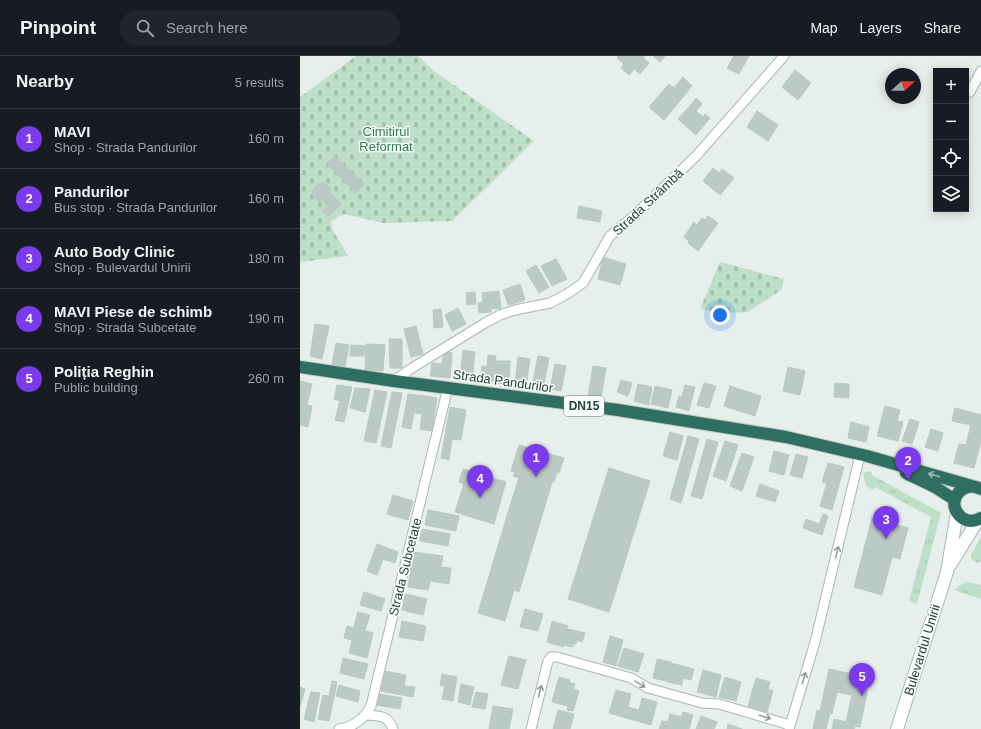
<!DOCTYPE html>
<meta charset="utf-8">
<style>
body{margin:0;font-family:Helvetica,sans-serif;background:#20242c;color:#f1f3f6}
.controls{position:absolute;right:12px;top:12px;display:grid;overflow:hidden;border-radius:0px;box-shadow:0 2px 10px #0003}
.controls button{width:36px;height:36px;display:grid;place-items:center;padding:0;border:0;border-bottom:1px solid #363941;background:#171b24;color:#f1f3f6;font:20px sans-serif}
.compass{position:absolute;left:585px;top:12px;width:36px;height:36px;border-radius:50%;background:#171b24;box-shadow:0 2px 10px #0003;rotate:69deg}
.you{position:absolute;left:420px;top:259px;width:14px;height:14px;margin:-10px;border:3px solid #fff;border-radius:50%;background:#1a73e8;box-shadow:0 0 0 6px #1a73e833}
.badge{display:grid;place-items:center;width:26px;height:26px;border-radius:50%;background:#7c3aed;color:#fff;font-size:13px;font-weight:700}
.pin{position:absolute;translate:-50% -33px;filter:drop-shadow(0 1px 2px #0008)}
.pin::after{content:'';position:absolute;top:21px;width:14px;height:12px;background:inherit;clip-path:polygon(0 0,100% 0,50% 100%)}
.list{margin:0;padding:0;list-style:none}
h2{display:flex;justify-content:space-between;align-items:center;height:52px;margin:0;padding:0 16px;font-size:17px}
h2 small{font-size:13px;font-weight:400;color:#9ea1a6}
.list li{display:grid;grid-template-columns:26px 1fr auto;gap:12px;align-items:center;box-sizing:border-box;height:60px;padding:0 16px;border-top:1px solid #363941}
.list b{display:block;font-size:15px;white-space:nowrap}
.list p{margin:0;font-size:13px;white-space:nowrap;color:#9ea1a6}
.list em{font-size:13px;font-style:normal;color:#9ea1a6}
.icon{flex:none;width:22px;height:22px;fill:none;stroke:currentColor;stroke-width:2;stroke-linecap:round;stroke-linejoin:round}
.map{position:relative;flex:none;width:681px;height:673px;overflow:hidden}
header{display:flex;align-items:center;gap:24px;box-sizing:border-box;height:56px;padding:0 20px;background:#171b24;border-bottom:1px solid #363941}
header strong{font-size:19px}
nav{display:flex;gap:22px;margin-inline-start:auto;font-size:14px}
.search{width:280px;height:36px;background:#20242c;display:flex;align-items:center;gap:10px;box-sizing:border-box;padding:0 14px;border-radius:22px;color:#9ea1a6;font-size:15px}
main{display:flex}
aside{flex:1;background:#171b24}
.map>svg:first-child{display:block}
</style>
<header>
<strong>Pinpoint</strong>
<div class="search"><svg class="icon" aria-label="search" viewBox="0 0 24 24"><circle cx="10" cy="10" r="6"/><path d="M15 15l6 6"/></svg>Search here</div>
<nav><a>Map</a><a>Layers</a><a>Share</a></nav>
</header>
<main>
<aside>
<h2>Nearby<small>5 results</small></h2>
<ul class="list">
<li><span class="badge">1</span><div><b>MAVI</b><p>Shop · Strada Pandurilor</p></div><em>160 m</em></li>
<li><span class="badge">2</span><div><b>Pandurilor</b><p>Bus stop · Strada Pandurilor</p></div><em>160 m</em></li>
<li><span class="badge">3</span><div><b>Auto Body Clinic</b><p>Shop · Bulevardul Unirii</p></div><em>180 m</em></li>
<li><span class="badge">4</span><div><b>MAVI Piese de schimb</b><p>Shop · Strada Subcetate</p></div><em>190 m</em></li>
<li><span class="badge">5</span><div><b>Poliția Reghin</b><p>Public building</p></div><em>260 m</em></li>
</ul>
</aside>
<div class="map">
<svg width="681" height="673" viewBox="0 0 681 673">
<defs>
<pattern id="grass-tufts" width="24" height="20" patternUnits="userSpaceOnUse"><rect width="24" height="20" fill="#bfe0c8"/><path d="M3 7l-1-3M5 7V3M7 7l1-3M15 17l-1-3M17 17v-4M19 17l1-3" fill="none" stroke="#a4c1ad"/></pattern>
<pattern id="cemetery-stones" width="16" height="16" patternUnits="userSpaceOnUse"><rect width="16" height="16" fill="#bfe0c8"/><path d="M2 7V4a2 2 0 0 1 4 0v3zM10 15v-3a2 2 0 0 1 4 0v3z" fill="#a4c1ad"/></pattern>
</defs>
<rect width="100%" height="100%" fill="#e6efeb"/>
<path fill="url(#grass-tufts)" d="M571 415 572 419 641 457 617 548 609 545 631 461 575 431 573 434 566 430 563 417Z
M681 481V505L678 507 671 503V499Z
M667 526 681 529V543L654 534 660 529Z"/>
<path fill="url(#cemetery-stones)" d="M56 0H118L134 15 234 85 152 165 83 167 44 158 31 165 32 173 48 200 0 206V41Z
M420 206 484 223 481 234 448 256 423 257 400 253Z"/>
<path fill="#bbcac4" stroke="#b8c9c2" d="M318 0H345L343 2 349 7 340 18 334 13 329 19 321 12 324 8 317 2Z
M353 0H365L360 6Z
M434 0H449L439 18 427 12Z
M495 14 511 27 498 44 482 31Z
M383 21 392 30 364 64 349 51 369 28 374 32Z
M396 42 402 48 396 55 390 50Z
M390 50 403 61 405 58 410 62 396 79 378 63Z
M457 55 478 69 468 85 447 71Z
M35 100 64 128 56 137 27 108Z
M413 112 419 117 422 113 434 122 420 139 403 125Z
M25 127 30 132V137L41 148 28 160 23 155 27 150 22 144 18 145 13 140V134L18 128Z
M279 150 302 155 300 166 277 162Z
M408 160 418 167 398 195 388 187 389 185 384 181 394 166 397 169 402 162 405 164Z
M303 201 326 208 320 229 298 223Z
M256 203 267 223 252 230 241 210Z
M236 209 249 231 239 237 226 215Z
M220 228 225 244 208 249 203 234Z
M199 235 201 252 192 253 190 236Z
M175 236 176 248 167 249 166 237Z
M189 236 191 256 179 257 178 247 183 246 182 237Z
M158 252 166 268 152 275 145 259Z
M141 253 143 271 134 272 133 254Z
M15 268 29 270 22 303 10 300Z
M116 270 123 298 111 301 104 273Z
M89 283H102V312H90Z
M36 287 49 289 45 311 32 309Z
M66 288 85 289 83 315 65 314Z
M51 289 65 290 64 300H50Z
M163 294 175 296 172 325 160 323Z
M144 296 152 297 150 322 130 320 132 307 142 308Z
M188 299 196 300 193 326 180 324 182 310 187 311Z
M238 300 249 302 243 333 232 331Z
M218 301 230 303 226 331 215 329Z
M196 305H210L209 328 195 327Z
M255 308 266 310 261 335 250 333Z
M293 310 306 312 301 342 288 340Z
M488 311 505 315 500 339 483 335Z
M321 324 332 327 328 340 317 336Z
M0 325 12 328 7 349 12 350 8 371 0 369Z
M404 327 416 330 409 352 397 349Z
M535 327 549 328V342L534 341Z
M338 328 352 331 349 349 334 345Z
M37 329 52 331 44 366 35 364 40 345 34 343Z
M385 329 395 331 389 355 376 351 379 340 382 341Z
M355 330 372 334 368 352 351 348Z
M430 330 461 340 455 360 424 350Z
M55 332 70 333 65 356 50 352Z
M75 334 87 336 76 387 64 385Z
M92 336 102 337 91 392 81 390Z
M108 338 117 339 111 373 102 371Z
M118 339 137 342 132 375 120 373 122 358 115 357Z
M585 350 600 354 597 365 603 366 598 385 577 380Z
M150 351 166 354 161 384 152 383 149 404 141 402Z
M655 352 681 359V385L674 412 654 407 659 388 666 389 671 369 652 365Z
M610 363 619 366 612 388 602 385Z
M551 366 569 371 566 386 548 382Z
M631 373 643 377 638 395 625 391Z
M370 376 383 380 377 404 363 400Z
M388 380 399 383 381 447 370 443Z
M407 383 418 386 402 443 391 440Z
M425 385 438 389 426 425 413 420Z
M219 389 264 402 259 417 257 416 254 426H252L244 453 212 443 219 422 213 420 215 416 211 415Z
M474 395 489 399 484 419 469 415Z
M442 397 454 401 442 435 430 430Z
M496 398 508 401 502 422 490 419Z
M528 407 544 411 532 454 520 450 527 427 522 426Z
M309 412 350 425 309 556 268 543Z
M163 413 206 426 194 468 155 456 164 428 159 426Z
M460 428 479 435 475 446 456 440Z
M93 439 113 445 108 464 87 458Z
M212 443 244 453 219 536 214 534 205 565 178 557Z
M128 454 159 460 156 475 125 469Z
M523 458 528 460 522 479 503 472 506 463 519 468Z
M572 462 608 472 600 503 564 493Z
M122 473 150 478 148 490 120 485Z
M77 488 98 496 95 507 83 503 77 519 67 515Z
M564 493 592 501 582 539 554 531Z
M113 496 143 500 141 511 151 512 149 528 130 525 128 534 108 531Z
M64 536 85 543 81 555 60 549Z
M105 538 127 543 123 559 102 554Z
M225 553 243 558 238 575 220 571Z
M58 556 70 559 65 574 54 571Z
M102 565 126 570 123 585 99 581Z
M252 565 268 570 263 591 247 586Z
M47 570 73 577 67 602 49 597 52 584 44 582Z
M268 573 285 577 282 586 277 584 276 588H273V591L263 589Z
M310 580 323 584 316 610 303 606Z
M324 592 344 598 338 616 318 610Z
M209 600 226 604 218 633 201 629Z
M43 602 68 608 64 623 40 617Z
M357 603 371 606 366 625 353 622Z
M371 607 394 613 391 624 383 622 382 629 367 626Z
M529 613 570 622 560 671 555 670 554 673H532L534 663 546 666 552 639 537 636 532 658 530 657 526 673H513L517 654 520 655Z
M403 614 421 619 416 641 397 636Z
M85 615 106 619 104 630 115 631 113 641 81 635Z
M142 618 157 621 153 645 142 643 145 630 140 629Z
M259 621 270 624 269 626 275 628 273 633 279 635 273 655 267 654 268 650 252 646Z
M425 621 441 626 436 645 419 641Z
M456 622 470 626 468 633 473 635 467 656 448 650Z
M32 625 37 626 29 665 18 663 23 639 29 640Z
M161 628 174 631 170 649 158 646Z
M39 629 60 635 58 646 36 640Z
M0 631 5 633 0 651Z
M316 634 331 638 328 651 339 654 342 642 357 646 351 669 309 657Z
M11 636 20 637 14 666 4 663Z
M176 636 188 638 185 653 172 651Z
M79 638 102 642 100 653 77 649Z
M193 650 213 653 209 673H189Z
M258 654 274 658 270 673H253Z
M383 656 393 659 389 673H359L362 665 368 666 370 658 381 661Z
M401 660 417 666 414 673H396Z
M428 668 442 673H427Z"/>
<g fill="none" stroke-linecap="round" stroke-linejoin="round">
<g stroke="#a8b8b2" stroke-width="11">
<path id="street" d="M670 36 681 15
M94 325 112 312 185 267 200 259 215 254 250 247 267 238 283 227 310 180 336 158 397 99 484 0
M66 659C79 660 88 659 93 673
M39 673C54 671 64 663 71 650L148 331
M231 673 248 605 251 601H257L331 622 348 632 402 647 419 648 490 669
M489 673 515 586 560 399"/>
</g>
<g stroke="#a4bbb3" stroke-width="14">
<path id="secondary" d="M650 509 678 464
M597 673 647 516 657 457"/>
</g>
<g stroke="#c2cac8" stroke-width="14">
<path id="highway" d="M0 311 94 325 318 354 486 381 567 400 672 430
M606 417 635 431 655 444
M681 433C675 430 669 429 663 433 643 445 661 474 681 462"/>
</g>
<use href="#street" stroke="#fff" stroke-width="9"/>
<use href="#secondary" stroke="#fff" stroke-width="12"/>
<use href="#highway" stroke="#2f6f62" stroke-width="12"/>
</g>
<defs><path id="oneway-shaft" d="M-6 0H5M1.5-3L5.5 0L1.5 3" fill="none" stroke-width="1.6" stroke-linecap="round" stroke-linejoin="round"/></defs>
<use stroke="#93b5ae" href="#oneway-shaft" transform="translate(634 419) rotate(-164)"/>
<g stroke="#92a09c">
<use href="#oneway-shaft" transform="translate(537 496) rotate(-76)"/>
<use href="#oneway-shaft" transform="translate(504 622) rotate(-73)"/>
<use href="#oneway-shaft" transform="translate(340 628) rotate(31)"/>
<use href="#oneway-shaft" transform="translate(240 635) rotate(-76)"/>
<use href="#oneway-shaft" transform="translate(465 661) rotate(16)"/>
</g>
<g text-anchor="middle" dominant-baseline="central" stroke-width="3" stroke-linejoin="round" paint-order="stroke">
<rect fill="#f7fbf9" stroke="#637a73" stroke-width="1" x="264" y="340" width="40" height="20" rx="3"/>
<g font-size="12" font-weight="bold" fill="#24423a">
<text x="284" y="350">DN15</text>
</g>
<g font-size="13" fill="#2d7a4b" stroke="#f7fbf9">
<text x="86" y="75">Cimitirul<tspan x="86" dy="15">Reformat</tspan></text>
</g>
<g font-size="13" fill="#24423a" stroke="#f7fbf9">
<text transform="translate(348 146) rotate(-43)">Strada Strâmbă</text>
<text transform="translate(203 325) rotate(8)">Strada Pandurilor</text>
<text transform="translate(105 511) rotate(-76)">Strada Subcetate</text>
<text transform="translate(622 594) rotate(-73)">Bulevardul Unirii</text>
</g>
</g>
</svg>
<div class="controls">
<button>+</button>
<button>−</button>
<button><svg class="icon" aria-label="locate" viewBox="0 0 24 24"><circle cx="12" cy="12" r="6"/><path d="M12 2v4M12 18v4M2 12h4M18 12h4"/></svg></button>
<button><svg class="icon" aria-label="layers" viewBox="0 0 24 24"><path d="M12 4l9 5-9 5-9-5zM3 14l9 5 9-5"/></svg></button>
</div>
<svg class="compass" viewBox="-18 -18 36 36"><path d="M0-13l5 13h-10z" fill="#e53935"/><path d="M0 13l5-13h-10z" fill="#9ea1a6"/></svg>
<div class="you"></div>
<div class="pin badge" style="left:236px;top:421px">1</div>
<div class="pin badge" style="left:608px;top:424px">2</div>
<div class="pin badge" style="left:586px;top:483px">3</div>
<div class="pin badge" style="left:180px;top:442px">4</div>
<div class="pin badge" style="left:562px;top:640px">5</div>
</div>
</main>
